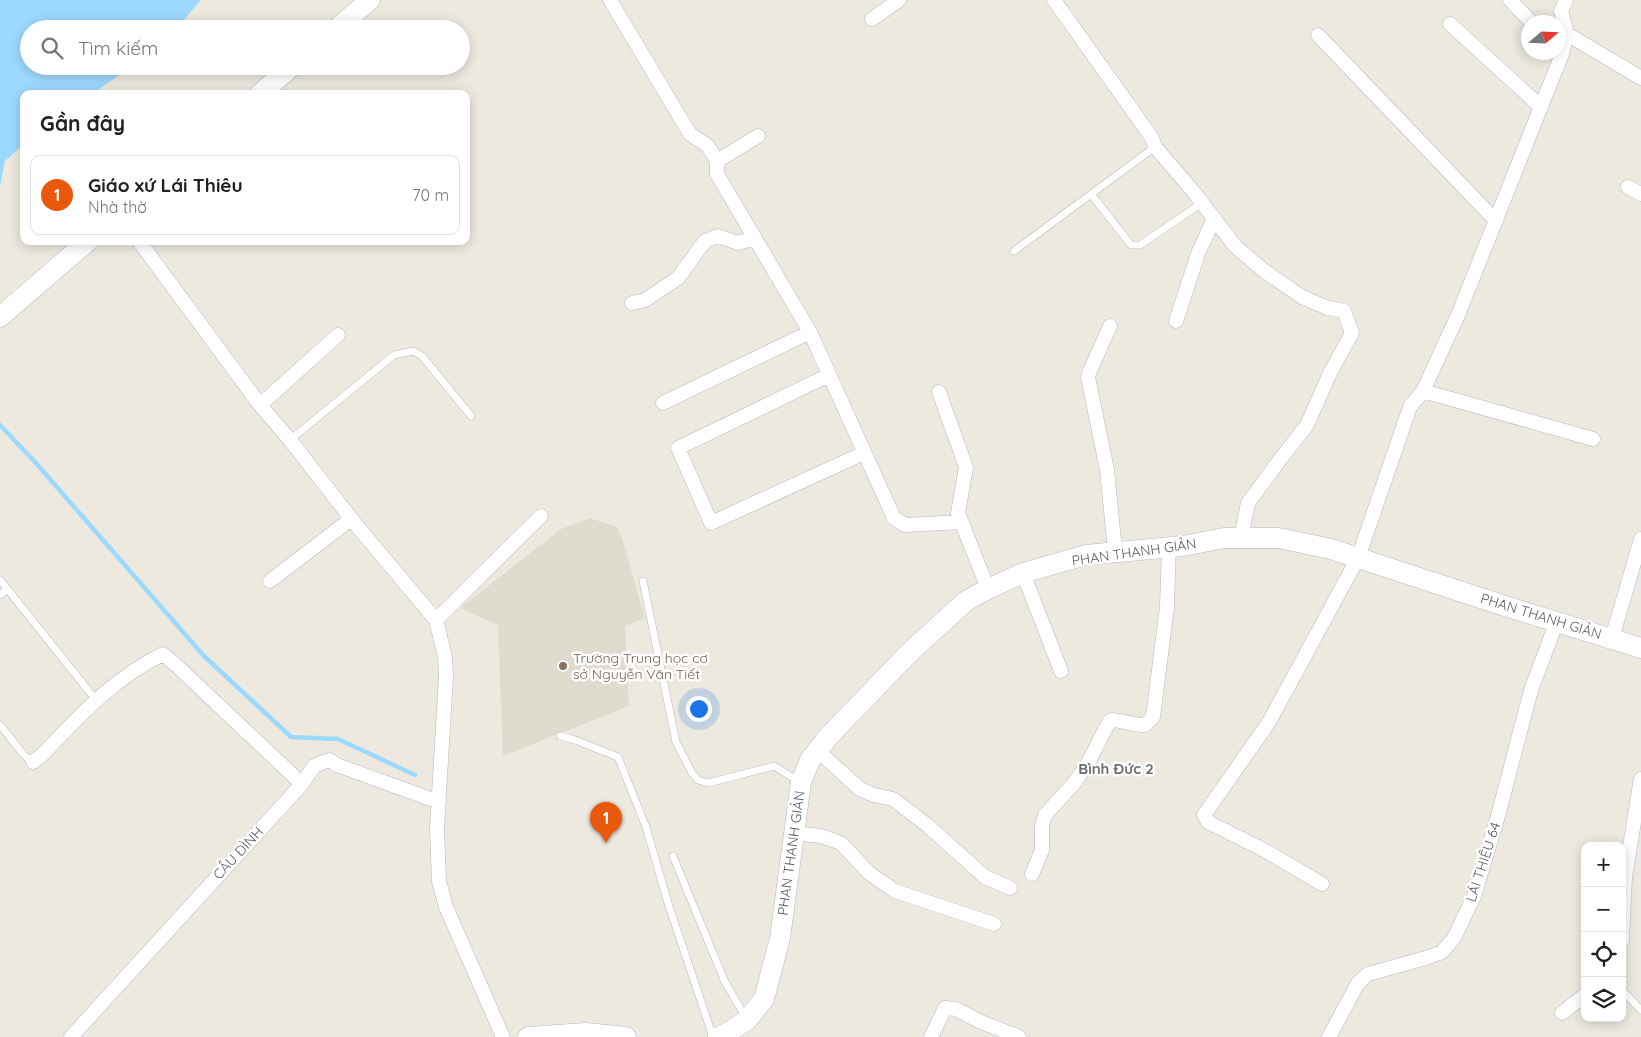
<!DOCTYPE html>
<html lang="vi">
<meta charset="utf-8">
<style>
body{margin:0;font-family:Quicksand,sans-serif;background:#f6f6f6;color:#202124}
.controls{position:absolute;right:15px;bottom:15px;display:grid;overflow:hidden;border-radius:10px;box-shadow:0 2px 12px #0003}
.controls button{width:45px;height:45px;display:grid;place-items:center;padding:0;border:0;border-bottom:1px solid #e0e0e0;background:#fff;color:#202124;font:25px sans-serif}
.compass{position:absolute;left:1521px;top:15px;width:45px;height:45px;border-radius:50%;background:#fff;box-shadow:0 2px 12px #0003;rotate:71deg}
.you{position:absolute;left:698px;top:708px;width:18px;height:18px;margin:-12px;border:4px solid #fff;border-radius:50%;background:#1a73e8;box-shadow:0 0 0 8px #1a73e833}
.badge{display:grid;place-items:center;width:32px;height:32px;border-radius:50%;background:#ea580c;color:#fff;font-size:16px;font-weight:700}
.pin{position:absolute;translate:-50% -41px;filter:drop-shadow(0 1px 2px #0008)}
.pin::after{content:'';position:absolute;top:26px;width:18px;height:15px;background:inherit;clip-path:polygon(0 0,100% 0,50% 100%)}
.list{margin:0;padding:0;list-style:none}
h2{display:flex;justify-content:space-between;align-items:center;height:65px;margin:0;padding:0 20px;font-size:21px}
h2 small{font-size:16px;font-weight:400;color:#757577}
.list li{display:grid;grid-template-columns:32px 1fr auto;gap:15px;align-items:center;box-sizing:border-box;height:80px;margin:0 10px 10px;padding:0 10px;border:1px solid #e0e0e0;border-radius:10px}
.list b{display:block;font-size:19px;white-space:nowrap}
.list p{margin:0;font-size:16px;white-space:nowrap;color:#757577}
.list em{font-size:16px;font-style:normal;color:#757577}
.icon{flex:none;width:28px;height:28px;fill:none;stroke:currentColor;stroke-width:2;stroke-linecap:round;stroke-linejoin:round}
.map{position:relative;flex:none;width:1641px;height:1037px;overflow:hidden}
.search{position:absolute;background:#fff;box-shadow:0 2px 12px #0003;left:20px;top:20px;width:450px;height:55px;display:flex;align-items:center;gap:12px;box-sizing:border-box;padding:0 18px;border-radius:28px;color:#757577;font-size:19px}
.panel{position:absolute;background:#fff;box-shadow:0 2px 12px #0003;left:20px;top:90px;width:450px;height:155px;border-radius:10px}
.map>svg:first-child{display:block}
</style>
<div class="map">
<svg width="1641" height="1037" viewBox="0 0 1641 1037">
<rect width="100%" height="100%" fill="#ede9df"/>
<path fill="#dfdbcf" d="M590 518 617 527 621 535 645 618 625 626 629 706 503 756 498 625 460 608 561 529Z"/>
<path fill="#9dd9ff" d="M0 0H201L176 29H29V66H132L92 94H24V144L5 161 0 186Z"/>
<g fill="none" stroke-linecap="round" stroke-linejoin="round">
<path stroke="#9dd9ff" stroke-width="4.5" d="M0 425 35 462 204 656 291 737 338 739 415 775"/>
<g stroke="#b5b8be" stroke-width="8">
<path id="lane" d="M1091 194 1131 245H1140L1202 203
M1014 251 1155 147
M290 440 394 355 413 351 422 356 471 416
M0 580 96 700
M643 581 676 742 692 773 698 780 708 783 774 766 800 782
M0 595 7 589
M0 725 24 755 33 762
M560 736 575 740 618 757 646 827 668 903 713 1037
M673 856 725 982 746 1018
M1622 990 1641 1010"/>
</g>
<g stroke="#b5b8be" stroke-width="15">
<path id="street" d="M610 0 690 134 708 146 717 161
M1054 0 1152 138 1155 147 1193 191 1235 246 1263 270 1302 297 1328 308 1344 311 1352 333 1330 373 1307 425 1276 465 1248 503 1241 538
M1510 0 1531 22
M872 19 899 0
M1450 24 1541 107
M1567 34 1641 78
M1318 35 1496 221
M758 136 717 161V174L810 332 894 518 905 525 962 522
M1628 187 1641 194
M139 241 260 405 290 440 357 526 436 620 445 657 446 676 437 828 439 881 446 907 503 1037
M632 303 645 300 678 278 705 241 718 236 738 243 755 238
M1176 321 1199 251 1214 219
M1110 326 1089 373 1088 377 1107 470 1115 551
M829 375 678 448 711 523 864 453
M1423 391 1593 439
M939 392 966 467 958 513 988 589
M663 403 810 332
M260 405 338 335
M1023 573 1061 671
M270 581 351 519
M436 620 541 516
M1612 638 1641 539
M818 751 860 789 874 795 893 799 927 825 985 877 1010 888
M33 762 42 755C78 717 115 677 163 654L177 666 302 784
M794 833 821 836 841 843 869 873 895 891 994 924
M1032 874 1042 850V826L1045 815 1075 782 1087 765 1109 722 1111 720C1123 720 1133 726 1145 725L1153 717 1167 607 1169 547
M1322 884 1266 851 1208 822 1204 815 1269 722 1358 558 1410 407 1423 391 1458 315 1562 54 1567 34 1561 11 1566 0
M1622 941 1625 877 1641 779
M1562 1013 1585 995
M71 1037 302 784 314 766 329 760 337 765 439 802
M931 1037 945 1008 956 1009 981 1022 1019 1037
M1329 1037 1358 983 1368 974 1426 958 1442 952 1454 938 1474 896 1498 816 1531 690 1557 621"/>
</g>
<g stroke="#b5bac0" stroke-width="21">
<path id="secondary" d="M336 29 370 0
M260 94 292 66
M0 317 88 241
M528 1037 586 1033 626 1037
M718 1037 727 1033 747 1020 764 999 780 938 801 782 810 760 828 737 908 654 966 601 988 589 1023 573 1086 555 1183 546 1224 538H1279L1331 549 1505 606 1641 648"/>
</g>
<use href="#lane" stroke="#fff" stroke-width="7"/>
<use href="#street" stroke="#fff" stroke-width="14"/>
<use href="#secondary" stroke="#fff" stroke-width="20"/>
</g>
<circle fill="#8d6e63" stroke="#fff" stroke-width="2" cx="563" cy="666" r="5"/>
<g text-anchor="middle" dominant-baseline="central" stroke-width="5" stroke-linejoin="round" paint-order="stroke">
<g font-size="14" fill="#585d62" stroke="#fff">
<text transform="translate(1134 552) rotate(-8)">PHAN THANH GIẢN</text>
<text transform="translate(1541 616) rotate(17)">PHAN THANH GIẢN</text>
<text transform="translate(238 853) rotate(-47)">CẦU ĐÌNH</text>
<text transform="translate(791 853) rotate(-82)">PHAN THANH GIẢN</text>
<text transform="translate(1483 862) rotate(-72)">LÁI THIÊU 64</text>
</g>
<g font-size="14" fill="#785e54" stroke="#fff" text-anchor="start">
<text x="573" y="658">Trường Trung học cơ<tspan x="573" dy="16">sở Nguyễn Văn Tiết</tspan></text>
</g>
<g font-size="15" font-weight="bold" fill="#696f74" stroke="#fff">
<text x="1116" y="768">Bình Đức 2</text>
</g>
</g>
</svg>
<div class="controls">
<button>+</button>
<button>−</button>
<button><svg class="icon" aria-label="locate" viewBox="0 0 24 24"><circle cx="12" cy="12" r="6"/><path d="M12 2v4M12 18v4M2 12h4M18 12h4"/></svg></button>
<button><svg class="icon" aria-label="layers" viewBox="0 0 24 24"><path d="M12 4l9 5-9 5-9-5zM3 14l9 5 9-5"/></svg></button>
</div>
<svg class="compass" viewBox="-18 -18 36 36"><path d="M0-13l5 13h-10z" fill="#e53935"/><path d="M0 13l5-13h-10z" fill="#757577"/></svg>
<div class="you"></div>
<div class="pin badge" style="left:606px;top:843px">1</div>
<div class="search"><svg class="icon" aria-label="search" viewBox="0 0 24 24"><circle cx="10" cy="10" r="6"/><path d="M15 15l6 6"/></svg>Tìm kiếm</div>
<section class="panel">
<h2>Gần đây<small></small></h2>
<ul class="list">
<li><span class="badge">1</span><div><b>Giáo xứ Lái Thiêu</b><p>Nhà thờ</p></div><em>70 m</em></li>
</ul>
</section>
</div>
